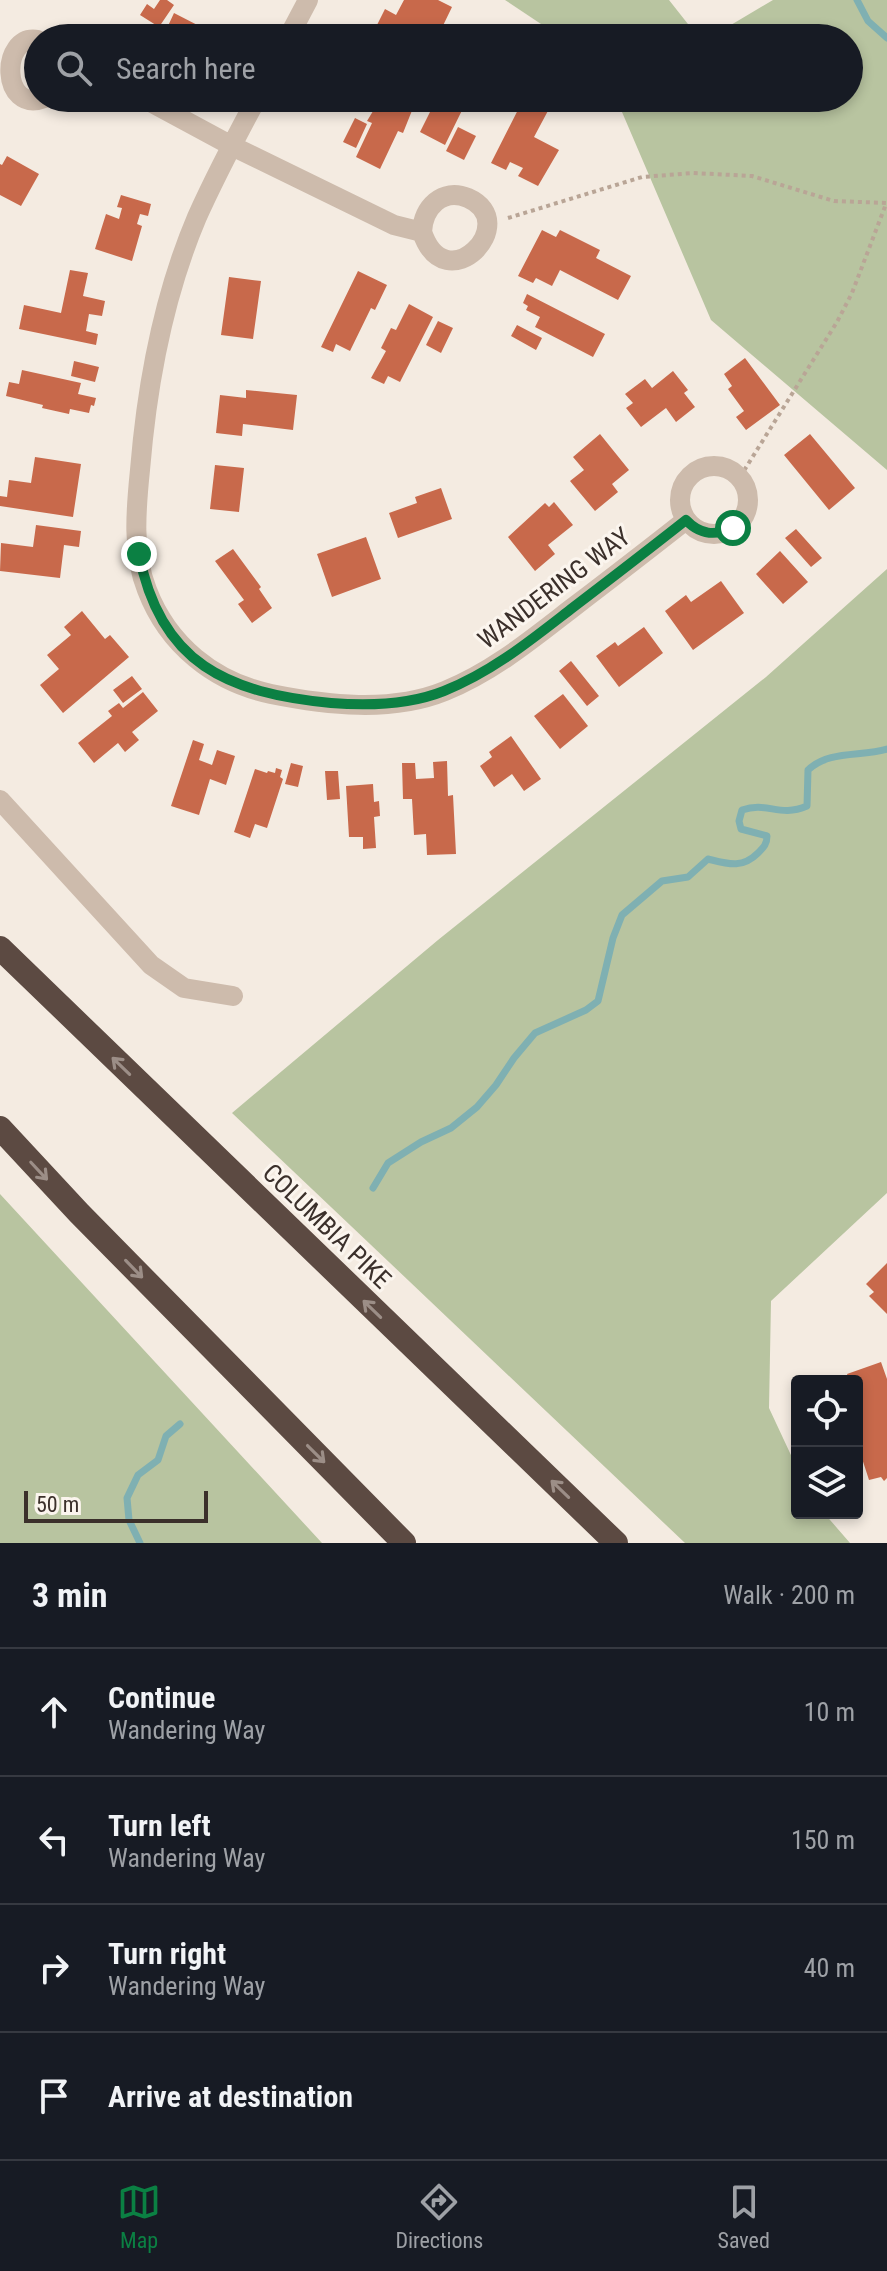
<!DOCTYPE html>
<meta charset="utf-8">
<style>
body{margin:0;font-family:"Roboto Condensed",sans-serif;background:#242831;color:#f1f3f6}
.controls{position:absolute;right:24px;bottom:24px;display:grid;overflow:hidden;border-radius:8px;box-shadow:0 4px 12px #0003}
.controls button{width:72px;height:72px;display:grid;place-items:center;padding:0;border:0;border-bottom:2px solid #363941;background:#171b24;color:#f1f3f6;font:40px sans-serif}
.scale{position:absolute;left:24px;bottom:20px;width:184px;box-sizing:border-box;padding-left:8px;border:4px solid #3b302b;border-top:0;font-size:22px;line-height:28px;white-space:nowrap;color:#3b302b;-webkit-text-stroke:6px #fbf5ee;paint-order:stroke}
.stop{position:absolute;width:24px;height:24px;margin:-18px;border:6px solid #0b8043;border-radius:50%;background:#fff}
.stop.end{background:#0b8043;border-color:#fff;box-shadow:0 2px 8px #0008}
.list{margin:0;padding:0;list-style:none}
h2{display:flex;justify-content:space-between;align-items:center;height:104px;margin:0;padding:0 32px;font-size:34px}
h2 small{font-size:26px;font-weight:400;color:#9ea1a6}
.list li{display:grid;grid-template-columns:52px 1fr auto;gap:24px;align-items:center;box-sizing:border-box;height:128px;padding:0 32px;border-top:2px solid #363941}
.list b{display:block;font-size:30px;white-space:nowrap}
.list p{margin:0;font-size:26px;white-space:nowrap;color:#9ea1a6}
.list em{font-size:26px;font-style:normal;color:#9ea1a6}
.icon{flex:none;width:44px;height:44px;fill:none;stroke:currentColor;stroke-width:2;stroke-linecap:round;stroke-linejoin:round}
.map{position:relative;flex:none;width:887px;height:1543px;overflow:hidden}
.search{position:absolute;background:#171b24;box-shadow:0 4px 12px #0003;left:24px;right:24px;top:24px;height:88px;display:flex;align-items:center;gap:20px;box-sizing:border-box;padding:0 28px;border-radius:44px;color:#9ea1a6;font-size:30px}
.sheet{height:616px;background:#171b24}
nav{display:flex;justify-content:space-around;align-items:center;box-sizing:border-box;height:112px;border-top:2px solid #363941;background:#171b24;font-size:22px;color:#9ea1a6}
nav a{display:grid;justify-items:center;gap:4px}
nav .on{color:#0b8043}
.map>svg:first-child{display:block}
</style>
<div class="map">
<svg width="887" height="1543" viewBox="0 0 887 1543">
<rect width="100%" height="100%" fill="#f4ebe1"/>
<path fill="#b8c4a0" d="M505 0H669L699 38H562Z
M773 0H887V470L711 320 616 98H849V38H709Z
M887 569V1193L771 1301 769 1408 797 1468V1513H824L850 1543H685L232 1113 438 940 766 677Z
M0 1194 322 1543H0Z"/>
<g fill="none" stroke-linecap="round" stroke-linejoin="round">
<path stroke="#7fb0b2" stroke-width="7" d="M857 0 868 21 887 38
M373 1188 388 1163 421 1142 451 1128 477 1107 496 1085 514 1058 535 1033 586 1010 598 1001 613 938 622 915 662 881 688 877 708 859C728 864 742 869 758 853 764 847 767 844 767 836L741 829 739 821 742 810C768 801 779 818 807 806L808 770C829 750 861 757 887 749
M140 1543 129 1520 127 1498 138 1475 158 1460 166 1436 180 1424"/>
</g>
<path fill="#c8694b" d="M160 0H167L174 5 159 27 140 15 147 4 154 9Z
M404 0H438L452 7 437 38H398L376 27 385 9 396 15Z
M174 13 209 31 205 38H166L171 27 168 26Z
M381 98H417L403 133 398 131 380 169 356 157 372 123 367 121Z
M437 98H468L445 145 420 132Z
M524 98H533L550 107 534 137 559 150 538 186 518 176 523 168 510 162 506 170 491 163Z
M355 118 367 124 356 148 343 142Z
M458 127 476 136 464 160 446 151Z
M7 156 39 174 21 206 0 195V164L2 165Z
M121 195 151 204 148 216 140 214 137 224 142 226 132 261 95 249 106 214 119 219 122 208 117 207Z
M542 230 556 237 560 230 600 250 596 258 631 276 618 300 560 270 552 286 536 278 533 283 518 276Z
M70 270 88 273 83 296 105 301 102 316 89 314 86 331 98 334 96 345 19 329 24 305 61 313Z
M358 271 387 285 375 310 371 308 350 351 336 344 333 352 321 347Z
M229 277 261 281 253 339 221 335Z
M527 294 605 334 593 357 535 327 540 317 526 310 528 306 523 303Z
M409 304 433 317 400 382 388 376 384 384 371 378 386 351 381 348 391 328 396 330Z
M438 321 453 328 441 353 426 345Z
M517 325 542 338 536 350 511 336Z
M745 358 780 405 746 430 736 417 744 411 728 389 732 386 724 374Z
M74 361 99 367 95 382 71 376Z
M22 370 81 383 78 394 96 398 94 406 91 405 89 413 70 409 69 414 42 408 43 405 6 396 9 382 19 384Z
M673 371 688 390 684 393 695 407 676 422 666 408 641 427 626 408 633 403 625 394 645 379 652 388Z
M246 390 297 395 293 430 243 424 242 436 216 433 220 395 246 398Z
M600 434 629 470 612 484 618 492 595 511 570 481 584 470 573 457Z
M810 434 855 488 829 510 784 455Z
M35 457 81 464 73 517 0 506V496L7 497 9 480 31 483Z
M215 465 244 468 239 512 210 509Z
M441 488 452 519 398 538 389 513 417 503 415 497Z
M554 502 573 525 548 545 555 554 535 571 508 537 545 503 549 507Z
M36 525 81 531 79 547 64 545 60 578 0 571 1 543 33 547Z
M796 529 822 558 811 567 785 538Z
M366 537 381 579 332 597 317 554Z
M233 549 261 587 259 589 272 608 252 623 238 604 244 600 215 561Z
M780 551 808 582 783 604 756 574Z
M721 581 744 613 693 650 665 611 686 595 691 602Z
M82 611 105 639 110 635 129 657 63 713 40 685 59 669 47 655 71 635 64 627Z
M644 627 663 653 619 687 596 656 615 642 618 646Z
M571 661 599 696 587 706 559 671Z
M132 676 142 689 123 703 113 690Z
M143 692 158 711 132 732 139 740 125 752 118 743 94 763 78 743 112 716 108 711 119 703 123 708Z
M563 694 588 726 560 749 534 716Z
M511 736 541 779 524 791 512 774 494 787 480 766 492 757 489 752Z
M193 740 204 744 199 760 212 765 217 750 235 756 226 785 210 779 199 815 171 806Z
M447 761 448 796 453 795 456 854 427 855 426 834 414 835 412 799H403L402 763H415L416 779 434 778 433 762Z
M291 763 303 766 298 787 285 784Z
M276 768 282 770 280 777 283 779 267 828 255 824 250 838 234 832 255 769 267 773 268 771 275 773Z
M325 771H338L340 799 327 800Z
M373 784 374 802 379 801 380 816 374 817 376 848 363 849V837H349L346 786Z
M887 1263V1314L869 1296 874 1292 866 1284Z
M881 1362 887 1379V1478L884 1481 881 1477 869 1480 857 1443V1381H839L848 1377 847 1374Z"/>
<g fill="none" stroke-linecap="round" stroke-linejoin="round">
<path stroke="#b9a596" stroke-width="4" stroke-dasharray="4 4" stroke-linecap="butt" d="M508 218 642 177 693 173 752 176 834 201 887 203
M740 477 837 322 852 293 886 204"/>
<path stroke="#cdbbac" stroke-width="20" d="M288 38 308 0
M38 40C0 33 0 115 45 98
M143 98 232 146 394 225 422 232C423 208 442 187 468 198 523 222 446 303 422 232
M257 98C236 137 215 177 197 217 163 297 147 384 140 470 136 509 132 553 147 590 168 645 214 682 271 694 326 705 391 713 445 691 492 672 531 640 571 609 609 580 648 550 686 520
M680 500a34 34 0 1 1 68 0a34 34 0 1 1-68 0Z
M0 800 151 965 184 988 233 996"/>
<path stroke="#5c4a42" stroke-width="24" d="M0 948 616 1543
M0 1128 79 1213 404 1543"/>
</g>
<defs><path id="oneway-shaft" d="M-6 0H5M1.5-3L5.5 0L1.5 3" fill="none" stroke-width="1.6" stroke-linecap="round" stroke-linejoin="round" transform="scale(2)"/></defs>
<g stroke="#9c8e87">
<use href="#oneway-shaft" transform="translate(121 1066) rotate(-136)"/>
<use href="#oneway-shaft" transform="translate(39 1171) rotate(47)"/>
<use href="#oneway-shaft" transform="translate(134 1269) rotate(46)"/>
<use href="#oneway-shaft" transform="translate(372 1309) rotate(-136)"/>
<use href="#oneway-shaft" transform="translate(316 1454) rotate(45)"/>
<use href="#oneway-shaft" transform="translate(560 1489) rotate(-136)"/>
</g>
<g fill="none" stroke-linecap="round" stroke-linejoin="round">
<path stroke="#0b8043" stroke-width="10" d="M139 554C160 664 228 693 331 703 368 706 409 705 444 691 492 672 531 640 571 609 609 580 648 550 686 520 700 535 715 536 733 528"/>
</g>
<g text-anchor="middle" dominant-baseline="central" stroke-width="6" stroke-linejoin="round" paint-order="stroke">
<g font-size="26" fill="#3b302b" stroke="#fbf5ee">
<text transform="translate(554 588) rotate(-37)">WANDERING WAY</text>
<text transform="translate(327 1226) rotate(44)">COLUMBIA PIKE</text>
</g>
</g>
</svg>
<div class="controls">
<button><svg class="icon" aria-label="locate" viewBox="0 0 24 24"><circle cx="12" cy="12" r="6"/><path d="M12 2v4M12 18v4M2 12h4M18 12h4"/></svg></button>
<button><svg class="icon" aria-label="layers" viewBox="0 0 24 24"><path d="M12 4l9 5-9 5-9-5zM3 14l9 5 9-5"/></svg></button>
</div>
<div class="scale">50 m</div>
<div class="stop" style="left:733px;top:528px"></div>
<div class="stop end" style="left:139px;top:554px"></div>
<div class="search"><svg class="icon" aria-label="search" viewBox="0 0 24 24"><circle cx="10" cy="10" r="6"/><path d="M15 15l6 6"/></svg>Search here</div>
</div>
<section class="sheet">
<h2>3 min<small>Walk · 200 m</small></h2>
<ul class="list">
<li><svg class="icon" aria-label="ahead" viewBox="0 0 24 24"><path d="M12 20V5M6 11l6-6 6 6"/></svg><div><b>Continue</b><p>Wandering Way</p></div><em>10 m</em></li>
<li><svg class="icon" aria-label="left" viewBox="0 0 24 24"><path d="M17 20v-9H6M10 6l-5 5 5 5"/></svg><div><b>Turn left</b><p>Wandering Way</p></div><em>150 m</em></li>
<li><svg class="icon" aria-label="right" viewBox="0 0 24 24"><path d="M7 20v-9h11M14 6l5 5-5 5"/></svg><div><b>Turn right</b><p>Wandering Way</p></div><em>40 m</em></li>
<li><svg class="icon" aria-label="arrive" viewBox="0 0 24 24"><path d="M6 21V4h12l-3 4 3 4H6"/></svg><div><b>Arrive at destination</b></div></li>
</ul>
</section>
<nav>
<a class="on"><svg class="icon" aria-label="map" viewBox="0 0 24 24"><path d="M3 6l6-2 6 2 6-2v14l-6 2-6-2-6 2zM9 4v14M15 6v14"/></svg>Map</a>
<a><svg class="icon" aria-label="directions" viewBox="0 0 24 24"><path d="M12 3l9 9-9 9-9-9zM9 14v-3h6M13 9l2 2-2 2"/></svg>Directions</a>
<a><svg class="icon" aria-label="saved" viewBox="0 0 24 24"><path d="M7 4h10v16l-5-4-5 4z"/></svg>Saved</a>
</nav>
